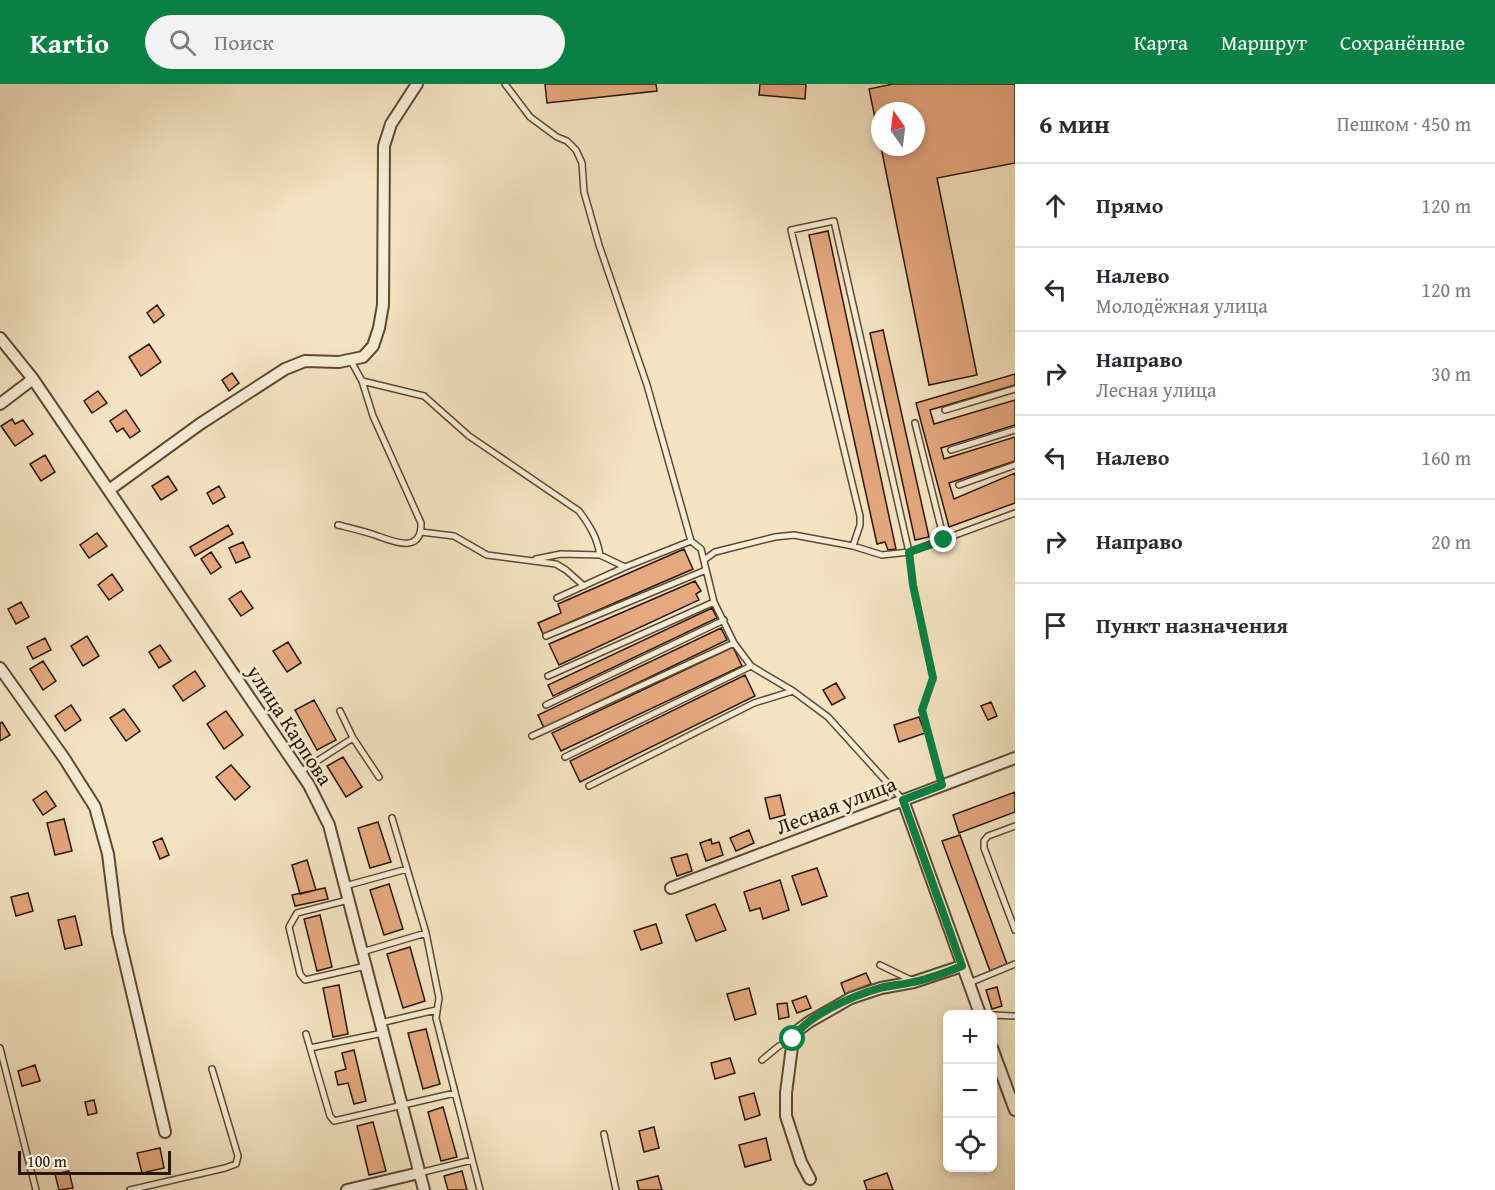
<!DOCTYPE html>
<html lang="ru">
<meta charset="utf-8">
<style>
body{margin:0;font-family:"Gentium Book Plus",serif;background:#f2f2f3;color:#2b2b33}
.controls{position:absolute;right:18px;bottom:18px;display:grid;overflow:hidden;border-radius:9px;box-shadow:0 3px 9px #0003}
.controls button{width:54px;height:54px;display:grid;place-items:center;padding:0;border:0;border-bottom:2px solid #e1e1e2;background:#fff;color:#2b2b33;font:30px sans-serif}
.compass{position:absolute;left:871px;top:18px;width:54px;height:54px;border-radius:50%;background:#fff;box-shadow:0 3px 9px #0003;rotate:346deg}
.scale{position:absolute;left:18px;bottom:15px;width:153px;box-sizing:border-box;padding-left:6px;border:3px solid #291703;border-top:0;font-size:16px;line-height:21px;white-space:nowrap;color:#291703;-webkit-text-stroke:4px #f8edd8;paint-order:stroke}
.stop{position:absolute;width:18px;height:18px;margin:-14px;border:4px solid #0b8043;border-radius:50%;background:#fff}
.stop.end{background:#0b8043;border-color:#fff;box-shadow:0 2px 6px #0008}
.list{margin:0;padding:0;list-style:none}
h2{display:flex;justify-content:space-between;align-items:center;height:78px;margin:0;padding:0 24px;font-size:26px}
h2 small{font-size:20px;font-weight:400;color:#7c7c81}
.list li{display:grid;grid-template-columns:39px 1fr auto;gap:18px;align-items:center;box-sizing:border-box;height:84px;padding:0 24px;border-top:2px solid #e1e1e2}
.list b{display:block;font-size:22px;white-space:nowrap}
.list p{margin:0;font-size:20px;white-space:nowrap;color:#7c7c81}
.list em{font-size:20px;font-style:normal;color:#7c7c81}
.icon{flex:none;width:33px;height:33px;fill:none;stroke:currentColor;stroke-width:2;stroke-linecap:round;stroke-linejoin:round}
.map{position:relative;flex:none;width:1015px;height:1106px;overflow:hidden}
header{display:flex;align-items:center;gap:36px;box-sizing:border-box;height:84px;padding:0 30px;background:#0b8043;color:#fff}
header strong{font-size:28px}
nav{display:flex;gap:33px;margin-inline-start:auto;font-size:21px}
.search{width:420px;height:54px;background:#f2f2f3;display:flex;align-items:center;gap:15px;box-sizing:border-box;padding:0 21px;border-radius:33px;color:#7c7c81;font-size:22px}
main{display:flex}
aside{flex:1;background:#fff}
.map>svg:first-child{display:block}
</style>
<header>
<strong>Kartio</strong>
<div class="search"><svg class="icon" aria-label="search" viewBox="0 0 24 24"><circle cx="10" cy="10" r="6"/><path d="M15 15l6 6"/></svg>Поиск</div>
<nav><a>Карта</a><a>Маршрут</a><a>Сохранённые</a></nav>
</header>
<main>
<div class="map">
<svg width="1015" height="1106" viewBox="0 0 1015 1106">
<rect width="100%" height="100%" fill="#f5e4c3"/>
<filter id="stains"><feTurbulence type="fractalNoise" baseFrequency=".00333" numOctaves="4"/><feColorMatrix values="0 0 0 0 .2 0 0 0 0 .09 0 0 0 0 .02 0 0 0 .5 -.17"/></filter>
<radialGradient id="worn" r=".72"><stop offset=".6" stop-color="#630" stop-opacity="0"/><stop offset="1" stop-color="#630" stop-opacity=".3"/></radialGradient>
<path fill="#e6a87f" stroke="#291703" stroke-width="1.5" d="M545 0H656L657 7 547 19Z
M760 0H806L805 15 759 11Z
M893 0H1015V79L937 94 977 291 929 301 881 63H916V27H880V58L869 5Z
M828 147 896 465 888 466 885 458 877 460 809 151Z
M157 221 164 231 154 239 147 229Z
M883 246 929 453 915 456 870 249Z
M149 260 161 278 141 292 129 273Z
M232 289 239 299 229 307 222 296Z
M1015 290V301L930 326 934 340 1015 316V341L941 364 944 375 1015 353V377L949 399 954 415 1015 389V419L949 443 916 319Z
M98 307 107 319 92 329 84 317Z
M126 326 140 347 130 354 123 344 117 348 110 337Z
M12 335 15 340 23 336 33 350 15 362 1 342Z
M45 371 55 388 41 397 30 380Z
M168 392 177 406 161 416 152 402Z
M219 402 225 413 213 420 207 409Z
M228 441 233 450 195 472 190 463Z
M97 449 107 462 89 474 80 461Z
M243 458 250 473 236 479 229 464Z
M684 465 693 485 543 550 538 539 561 529 558 520Z
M211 468 221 483 211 490 201 475Z
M112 490 123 506 109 516 98 501Z
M695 497 701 507 696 510 699 516 559 581 549 560Z
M241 507 253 524 241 532 229 515Z
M21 518 29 533 16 540 8 525Z
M712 524 717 534 553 612 548 601Z
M721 544 727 556 544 644 538 631Z
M87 552 99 572 83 582 71 562Z
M45 554 51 566 33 575 27 563Z
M288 558 301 579 287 588 273 567Z
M160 561 171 577 159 584 149 568Z
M733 563 742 582 561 667 552 649Z
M43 577 56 597 43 606 30 585Z
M195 587 205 602 183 617 173 602Z
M745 591 755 612 580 698 570 677Z
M836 599 845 614 832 621 823 606Z
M314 616 336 656 317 666 295 626Z
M991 618 997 632 988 636 981 622Z
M71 621 81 636 65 647 55 632Z
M124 625 140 647 126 657 110 634Z
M226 627 243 651 224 665 207 640Z
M919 633 925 649 899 658 894 641Z
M2 638 10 651 0 657V639Z
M343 673 362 703 346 713 327 682Z
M231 681 250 703 235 716 216 693Z
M46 707 56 722 43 731 33 716Z
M1015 708V728L959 749 953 731Z
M780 711 785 731 770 735 765 714Z
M64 735 72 767 55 771 47 739Z
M378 738 391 778 370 784 358 744Z
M749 746 754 759 736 767 730 754Z
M960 751 1007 880 990 887 942 757Z
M162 754 169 771 160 775 153 758Z
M711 755 712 760 719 758 723 771 706 777 700 759Z
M687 770 692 787 677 792 671 774Z
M307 776 316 806 300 810 292 781Z
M817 784 827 812 802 821 792 792Z
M780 796 789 826 763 835 760 824 750 827 744 808Z
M389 800 403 845 384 851 370 806Z
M325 804 328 815 295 822 292 811Z
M28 809 33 827 16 832 11 813Z
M715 820 726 846 696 857 686 831Z
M320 831 332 883 317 887 304 835Z
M75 832 82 861 65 865 58 836Z
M656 840 662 859 641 866 634 847Z
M410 863 425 917 403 924 387 870Z
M866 889 871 900 845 910 841 899Z
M339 901 348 950 333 953 323 904Z
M997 903 1002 922 992 925 986 906Z
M749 904 756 930 735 936 727 910Z
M806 912 811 924 797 929 792 917Z
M787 919 789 933 779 935 777 920Z
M426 945 440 1000 423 1005 408 949Z
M354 966 366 1017 354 1020 348 999 338 1001 335 988 346 985 342 969Z
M730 974 735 989 715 995 711 979Z
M35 981 40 997 22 1002 18 987Z
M754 1009 760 1031 745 1036 739 1013Z
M94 1016 97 1029 88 1031 85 1018Z
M443 1023 457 1073 441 1077 428 1028Z
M373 1038 386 1087 369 1091 357 1042Z
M654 1043 659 1064 644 1068 639 1047Z
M766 1054 771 1076 745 1083 739 1061Z
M160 1064 164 1084 142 1089 137 1069Z
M69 1087 73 1104 59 1106 55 1090Z
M462 1087 467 1106H448L444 1092Z
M887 1089 893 1106H867L864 1097Z
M658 1092 662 1106H639L637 1097Z"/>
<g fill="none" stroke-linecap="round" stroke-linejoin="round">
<g stroke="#5c4a33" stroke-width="8">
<path id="service" d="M505 0 530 33 557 53 567 57 576 66 582 79 584 108 599 161 647 301 691 457 701 465 714 518 734 559 751 582 793 607 828 633 903 716
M362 297 424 312 469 352 579 427C590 442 597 453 600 471
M945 326 1015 305
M915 339 944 456
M951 366 1015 346
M959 401 1015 381
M338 441C350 444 363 447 375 451 392 457 422 471 421 439L373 332 362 297 351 277
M421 448 454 452 487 471 556 480 566 486 584 502
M853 462 860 441V432L791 146 834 137 909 468
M536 475 561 470 600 471 625 483
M704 476 715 468 775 453 794 451 853 462 882 471 909 468 1015 429
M557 514 625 483 691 457
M546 552 706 486
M548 592 714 518
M546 621 724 536
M340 627 353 654 379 693
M532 652 734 559
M565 673 751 582
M300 688 353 654
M589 702 754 619 793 607
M392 734 426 849 439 914 436 934 480 1106
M1015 742 988 752 984 757V764L1015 846
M345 802 407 785
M348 816 297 829 289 843 300 890 305 896 366 882
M362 868 426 849
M880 881 913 897
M969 899 1015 880
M992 931 1015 932
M380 939 436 926
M306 950 330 1032 334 1037 455 1009
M0 964 36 1106
M310 964 383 949
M762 976 779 962 793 955
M604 1050 616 1106
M419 1089 472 1076
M130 1106 225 1084 236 1080 238 1072 212 985"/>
</g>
<g stroke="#5c4a33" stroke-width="14">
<path id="minor" d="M0 254 33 295 309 701 329 741 424 1106
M0 320 33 295
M109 406 200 340 285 285 305 277 339 278 363 273 373 262 379 244 383 221 384 62 391 40 417 0
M0 584 64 674 95 723 108 770 118 849 165 1048
M903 716 980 930
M671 804 1015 674
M992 964 1015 1026
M810 1095 801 1078 786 1032V1009L793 955 797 947 809 938 851 914 881 904 914 898 962 882
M347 1106 419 1089"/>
</g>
<path stroke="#291703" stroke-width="1.5" stroke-dasharray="1.5 3" stroke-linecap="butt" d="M910 477 913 501 933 594 922 626 940 691"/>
<use href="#service" stroke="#f8edd8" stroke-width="5"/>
<use href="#minor" stroke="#f8edd8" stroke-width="10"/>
</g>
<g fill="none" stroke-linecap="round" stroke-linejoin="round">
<path stroke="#0b8043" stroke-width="8" d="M793 955C805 932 855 911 880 904 891 901 902 901 913 898 930 895 946 888 962 882L903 716 942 701 922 626 933 594 913 501 909 468 944 456"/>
</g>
<g text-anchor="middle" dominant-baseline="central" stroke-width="5" stroke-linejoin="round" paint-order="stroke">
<g font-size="21" fill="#291703" stroke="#f8edd8">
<text transform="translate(290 641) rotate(57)">улица Карпова</text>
<text transform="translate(836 721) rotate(-21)">Лесная улица</text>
</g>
</g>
<rect width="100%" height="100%" filter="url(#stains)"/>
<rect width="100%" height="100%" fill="url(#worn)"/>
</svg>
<div class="controls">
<button>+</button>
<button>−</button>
<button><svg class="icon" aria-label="locate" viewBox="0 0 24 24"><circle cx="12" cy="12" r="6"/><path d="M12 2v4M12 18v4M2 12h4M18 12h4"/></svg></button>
</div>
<svg class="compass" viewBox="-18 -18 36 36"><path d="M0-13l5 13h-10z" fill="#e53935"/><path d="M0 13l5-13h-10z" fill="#7c7c81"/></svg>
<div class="scale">100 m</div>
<div class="stop" style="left:793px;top:955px"></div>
<div class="stop end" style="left:944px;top:456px"></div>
</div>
<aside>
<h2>6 мин<small>Пешком · 450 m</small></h2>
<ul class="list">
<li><svg class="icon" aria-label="ahead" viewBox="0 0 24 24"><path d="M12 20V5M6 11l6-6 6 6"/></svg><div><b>Прямо</b></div><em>120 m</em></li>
<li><svg class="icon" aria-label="left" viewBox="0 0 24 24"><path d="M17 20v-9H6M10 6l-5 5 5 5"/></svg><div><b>Налево</b><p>Молодёжная улица</p></div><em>120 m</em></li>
<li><svg class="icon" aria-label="right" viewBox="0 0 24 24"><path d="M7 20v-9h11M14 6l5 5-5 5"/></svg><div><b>Направо</b><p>Лесная улица</p></div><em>30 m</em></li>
<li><svg class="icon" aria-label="left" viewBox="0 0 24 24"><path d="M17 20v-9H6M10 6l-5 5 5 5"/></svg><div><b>Налево</b></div><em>160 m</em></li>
<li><svg class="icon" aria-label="right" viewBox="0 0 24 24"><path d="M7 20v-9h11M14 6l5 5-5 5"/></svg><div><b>Направо</b></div><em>20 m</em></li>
<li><svg class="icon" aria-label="arrive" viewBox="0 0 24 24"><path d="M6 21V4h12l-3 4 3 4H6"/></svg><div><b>Пункт назначения</b></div></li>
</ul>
</aside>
</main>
